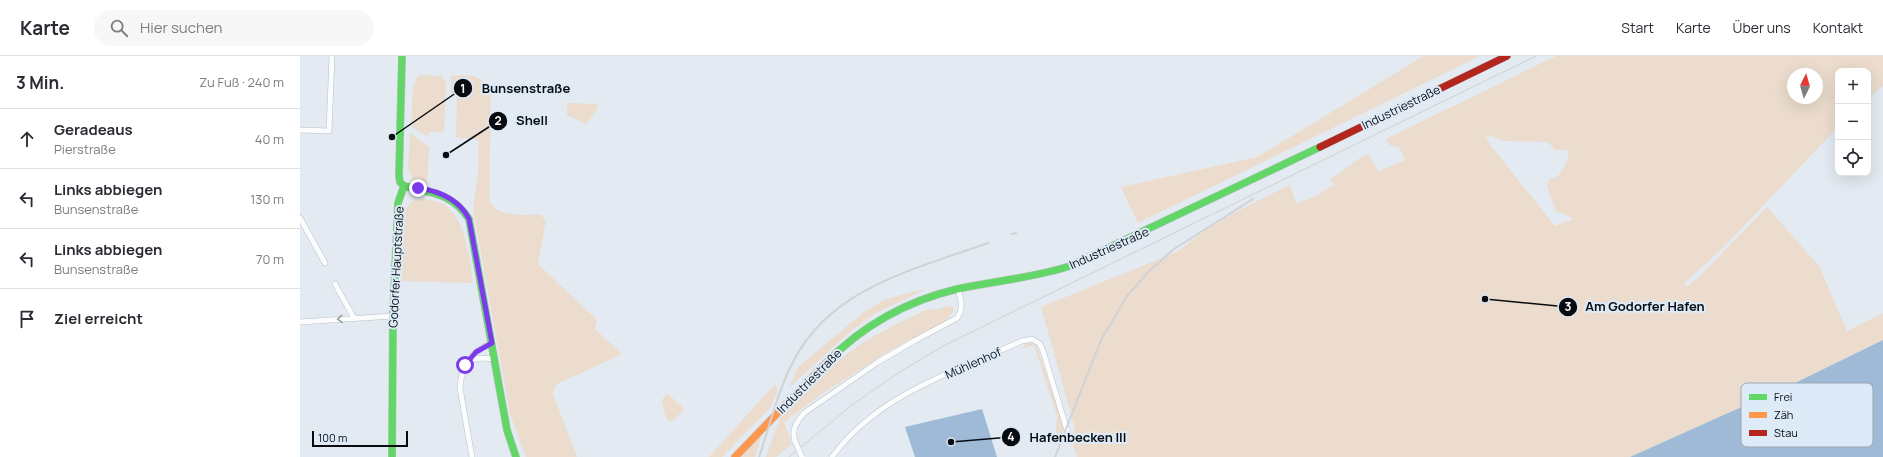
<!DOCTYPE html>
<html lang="de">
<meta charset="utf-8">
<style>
body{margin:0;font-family:Manrope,sans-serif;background:#f7f7f7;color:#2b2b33}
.controls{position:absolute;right:12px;top:12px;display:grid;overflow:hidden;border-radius:8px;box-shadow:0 4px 16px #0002}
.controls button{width:36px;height:36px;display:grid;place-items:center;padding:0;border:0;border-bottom:1px solid #e1e1e2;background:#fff;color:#2b2b33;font:20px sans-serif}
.compass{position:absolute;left:1487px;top:12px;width:36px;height:36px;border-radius:50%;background:#fff;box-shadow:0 4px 16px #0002;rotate:5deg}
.scale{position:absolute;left:12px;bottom:10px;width:96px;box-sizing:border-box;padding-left:4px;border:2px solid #080c11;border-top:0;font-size:11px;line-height:14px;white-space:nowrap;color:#080c11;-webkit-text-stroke:3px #ddeaf7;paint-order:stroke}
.stop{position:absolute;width:12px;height:12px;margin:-9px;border:3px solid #7c3aed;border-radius:50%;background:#fff}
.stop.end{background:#7c3aed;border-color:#fff;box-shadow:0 1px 4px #0008}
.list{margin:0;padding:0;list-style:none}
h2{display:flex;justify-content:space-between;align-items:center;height:52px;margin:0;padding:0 16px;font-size:17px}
h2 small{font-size:13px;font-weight:400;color:#7c7c81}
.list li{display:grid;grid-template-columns:26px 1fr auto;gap:12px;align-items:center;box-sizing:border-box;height:60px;padding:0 16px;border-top:1px solid #e1e1e2}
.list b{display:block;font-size:15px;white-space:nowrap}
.list p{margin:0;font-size:13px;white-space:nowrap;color:#7c7c81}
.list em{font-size:13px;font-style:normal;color:#7c7c81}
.icon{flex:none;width:22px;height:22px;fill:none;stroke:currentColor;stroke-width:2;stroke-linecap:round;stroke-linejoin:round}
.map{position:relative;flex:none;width:1583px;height:401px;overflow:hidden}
header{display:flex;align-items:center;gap:24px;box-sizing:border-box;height:56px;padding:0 20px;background:#fff;border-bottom:1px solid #e1e1e2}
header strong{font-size:19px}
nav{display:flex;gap:22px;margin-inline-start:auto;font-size:14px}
.search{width:280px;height:36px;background:#f7f7f7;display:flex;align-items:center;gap:10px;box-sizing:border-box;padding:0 14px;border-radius:22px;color:#7c7c81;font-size:15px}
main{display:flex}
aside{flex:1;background:#fff}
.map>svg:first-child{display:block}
</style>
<header>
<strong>Karte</strong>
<div class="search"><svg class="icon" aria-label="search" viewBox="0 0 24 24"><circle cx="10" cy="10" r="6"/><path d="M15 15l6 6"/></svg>Hier suchen</div>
<nav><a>Start</a><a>Karte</a><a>Über uns</a><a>Kontakt</a></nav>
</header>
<main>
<aside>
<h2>3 Min.<small>Zu Fuß · 240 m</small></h2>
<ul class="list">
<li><svg class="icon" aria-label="ahead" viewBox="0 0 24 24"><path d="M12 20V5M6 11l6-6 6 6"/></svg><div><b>Geradeaus</b><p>Pierstraße</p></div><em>40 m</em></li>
<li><svg class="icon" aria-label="left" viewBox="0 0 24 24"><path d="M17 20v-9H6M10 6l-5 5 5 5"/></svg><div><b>Links abbiegen</b><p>Bunsenstraße</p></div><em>130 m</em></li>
<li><svg class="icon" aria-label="left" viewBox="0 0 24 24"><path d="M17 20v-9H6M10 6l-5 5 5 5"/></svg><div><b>Links abbiegen</b><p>Bunsenstraße</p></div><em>70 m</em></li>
<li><svg class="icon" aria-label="arrive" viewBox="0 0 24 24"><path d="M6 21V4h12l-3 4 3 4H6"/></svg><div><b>Ziel erreicht</b></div></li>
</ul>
</aside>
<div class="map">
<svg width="1583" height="401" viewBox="0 0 1583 401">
<rect width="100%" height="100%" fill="#e3eaf1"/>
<path fill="#ebdccd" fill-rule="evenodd" d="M1124 0H1180L838 167 821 131 957 101Z
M1256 0H1583V30L1568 42V15H1538V71L1420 195 1384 227 1387 231 1404 216 1467 151 1519 210 1547 275 1583 257V284L1495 327 1330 401H777L771 382 775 372 741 251 879 195C911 166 951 148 990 129L996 148 1018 139 1033 129 1031 123 1067 97 1079 115 1105 104 1099 91 1089 89 1086 83ZM1493 18H1517V42H1493ZM1188 79 1204 85 1248 86 1255 94H1268C1270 104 1263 115 1256 122H1250L1247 130 1256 156 1265 158 1273 163 1255 170 1191 90 1186 80Z
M124 19 142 20 146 27 144 76H129L128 81 111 70 113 31 118 20Z
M151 20C170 19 181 17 191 35L189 144C197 163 224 158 241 159L246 165 238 208 297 264 295 273 321 297 318 300 257 328 254 333 253 338 277 401H226L210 358 173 153 178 118 179 84 156 81 157 39 151 38Z
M267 47 298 48 297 54 286 68 267 59Z
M110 77 129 91 127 127 124 128 113 124 108 112Z
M123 143C128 144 133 144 138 146 165 155 170 203 173 227L102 225 104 155 111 146Z
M628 232 576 257 553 273 489 332 499 310 564 256 586 243Z
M647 250 654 251 653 256 645 265 584 298 520 339 484 366 492 388 476 401H466L481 359 538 305 565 285 597 268 628 253 635 254Z
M727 287H732L737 290 764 372 757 390H755L757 360 734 289 722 293Z
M475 328 478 334 471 351 422 401H409Z
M367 337 384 353 374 364 369 365 366 362 362 344Z
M462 378 455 401H440Z"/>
<path fill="#9ebad7" d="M1583 284V401H1330L1495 327Z
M682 353 697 401H615L605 371Z"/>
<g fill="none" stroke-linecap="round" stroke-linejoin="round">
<g stroke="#bbc1c6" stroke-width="6">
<path id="street" d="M0 74 29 75 32 0
M0 162 25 207
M35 228 54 262
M0 266 93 260
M169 304 182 302 194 303
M495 385C491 373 497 366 504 357L578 306 614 285 657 262C664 253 661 244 658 233
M172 401 160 332C161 311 171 295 192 287
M532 401C578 338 654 316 722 285L732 283 740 288 743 295 769 381"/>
</g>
<g stroke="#bbc1c6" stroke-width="8">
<path id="fast" d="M102 0 99 120 100 126 104 130
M104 130C132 137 152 137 169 163L207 374 216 401
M526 307C562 270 607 245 657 233 695 225 733 222 770 210L1020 91
M92 401 93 260 98 147 104 130"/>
</g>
<g stroke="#bbc1c6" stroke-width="8">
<path id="slow" d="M435 401 526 307"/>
</g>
<g stroke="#bbc1c6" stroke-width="8">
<path id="jam" d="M1020 91 1207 0"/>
</g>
<use href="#street" stroke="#fbfcfd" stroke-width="5"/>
<use href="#fast" stroke="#63d668" stroke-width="7"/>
<use href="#slow" stroke="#ff974d" stroke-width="7"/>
<use href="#jam" stroke="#b3261e" stroke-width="7"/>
<path stroke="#d0d2d4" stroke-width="1" d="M489 401 552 349 598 317 645 289 1236 0"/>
<path stroke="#d0d2d4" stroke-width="2" d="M712 178 716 177
M459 401C470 369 478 334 494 304 532 231 616 213 688 187
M755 401 801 284 827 240 850 214 874 193 953 143"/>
<g stroke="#bbc1c6" stroke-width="6" stroke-linecap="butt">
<path id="street-bridge" d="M495 385 502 401"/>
</g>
<use href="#street-bridge" stroke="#fbfcfd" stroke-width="5"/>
</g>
<defs><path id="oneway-chevron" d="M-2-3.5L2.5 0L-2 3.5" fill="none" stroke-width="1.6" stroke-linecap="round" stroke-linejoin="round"/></defs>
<use stroke="#9a9c9f" href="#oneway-chevron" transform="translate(40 263) rotate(176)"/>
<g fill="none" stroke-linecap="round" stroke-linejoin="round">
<path stroke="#7c3aed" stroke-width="5" d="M118 132C139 135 159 143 169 163L192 287 176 296 165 309"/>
</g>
<g text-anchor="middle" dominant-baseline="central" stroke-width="4" stroke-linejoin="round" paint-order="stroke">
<g font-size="12" fill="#080c11" stroke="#ddeaf7">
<text transform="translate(1101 51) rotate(-26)">Industriestraße</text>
<text transform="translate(809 192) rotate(-24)">Industriestraße</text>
<text transform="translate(96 211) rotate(-87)">Godorfer Hauptstraße</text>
<text transform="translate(673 307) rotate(-24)">Mühlenhof</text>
<text transform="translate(509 325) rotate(-45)">Industriestraße</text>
</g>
</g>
<rect x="1441" y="327" width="132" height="64" rx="6" fill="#ddeaf7" stroke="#9da7b2" stroke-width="1"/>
<rect x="1449" y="338" width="18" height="6" fill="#63d668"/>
<rect x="1449" y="356" width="18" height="6" fill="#ff974d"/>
<rect x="1449" y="374" width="18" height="6" fill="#b3261e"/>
<g font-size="11" fill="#080c11">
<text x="1474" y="345">Frei</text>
<text x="1474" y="363">Zäh</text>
<text x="1474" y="381">Stau</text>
</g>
<path fill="none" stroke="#080c11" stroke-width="1.5" d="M92 81L163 32M146 99L198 65M1185 243L1268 251M651 386L711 381"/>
<g fill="#080c11" stroke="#ddeaf7" stroke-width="1.5">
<circle cx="92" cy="81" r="4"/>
<circle cx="146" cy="99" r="4"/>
<circle cx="1185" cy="243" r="4"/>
<circle cx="651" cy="386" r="4"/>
<circle cx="163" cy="32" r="10"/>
<circle cx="198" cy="65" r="10"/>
<circle cx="1268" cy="251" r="10"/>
<circle cx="711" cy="381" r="10"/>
</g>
<g font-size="12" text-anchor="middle" font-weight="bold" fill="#fff">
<text x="163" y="37">1</text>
<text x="198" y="69">2</text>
<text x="1268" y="255">3</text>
<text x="711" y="385">4</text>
</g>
<g font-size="13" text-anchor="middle" font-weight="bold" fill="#080c11" stroke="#ddeaf7" stroke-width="4" stroke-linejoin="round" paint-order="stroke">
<text x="226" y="37">Bunsenstraße</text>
<text x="232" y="69">Shell</text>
<text x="1345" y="255">Am Godorfer Hafen</text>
<text x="778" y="386">Hafenbecken III</text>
</g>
</svg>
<div class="controls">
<button>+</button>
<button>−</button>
<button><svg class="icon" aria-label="locate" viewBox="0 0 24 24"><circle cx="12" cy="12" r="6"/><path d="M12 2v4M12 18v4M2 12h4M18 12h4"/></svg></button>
</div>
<svg class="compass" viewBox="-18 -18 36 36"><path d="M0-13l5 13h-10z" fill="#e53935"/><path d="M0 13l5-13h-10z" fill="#7c7c81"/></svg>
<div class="scale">100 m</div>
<div class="stop" style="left:165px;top:309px"></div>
<div class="stop end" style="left:118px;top:132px"></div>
</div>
</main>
